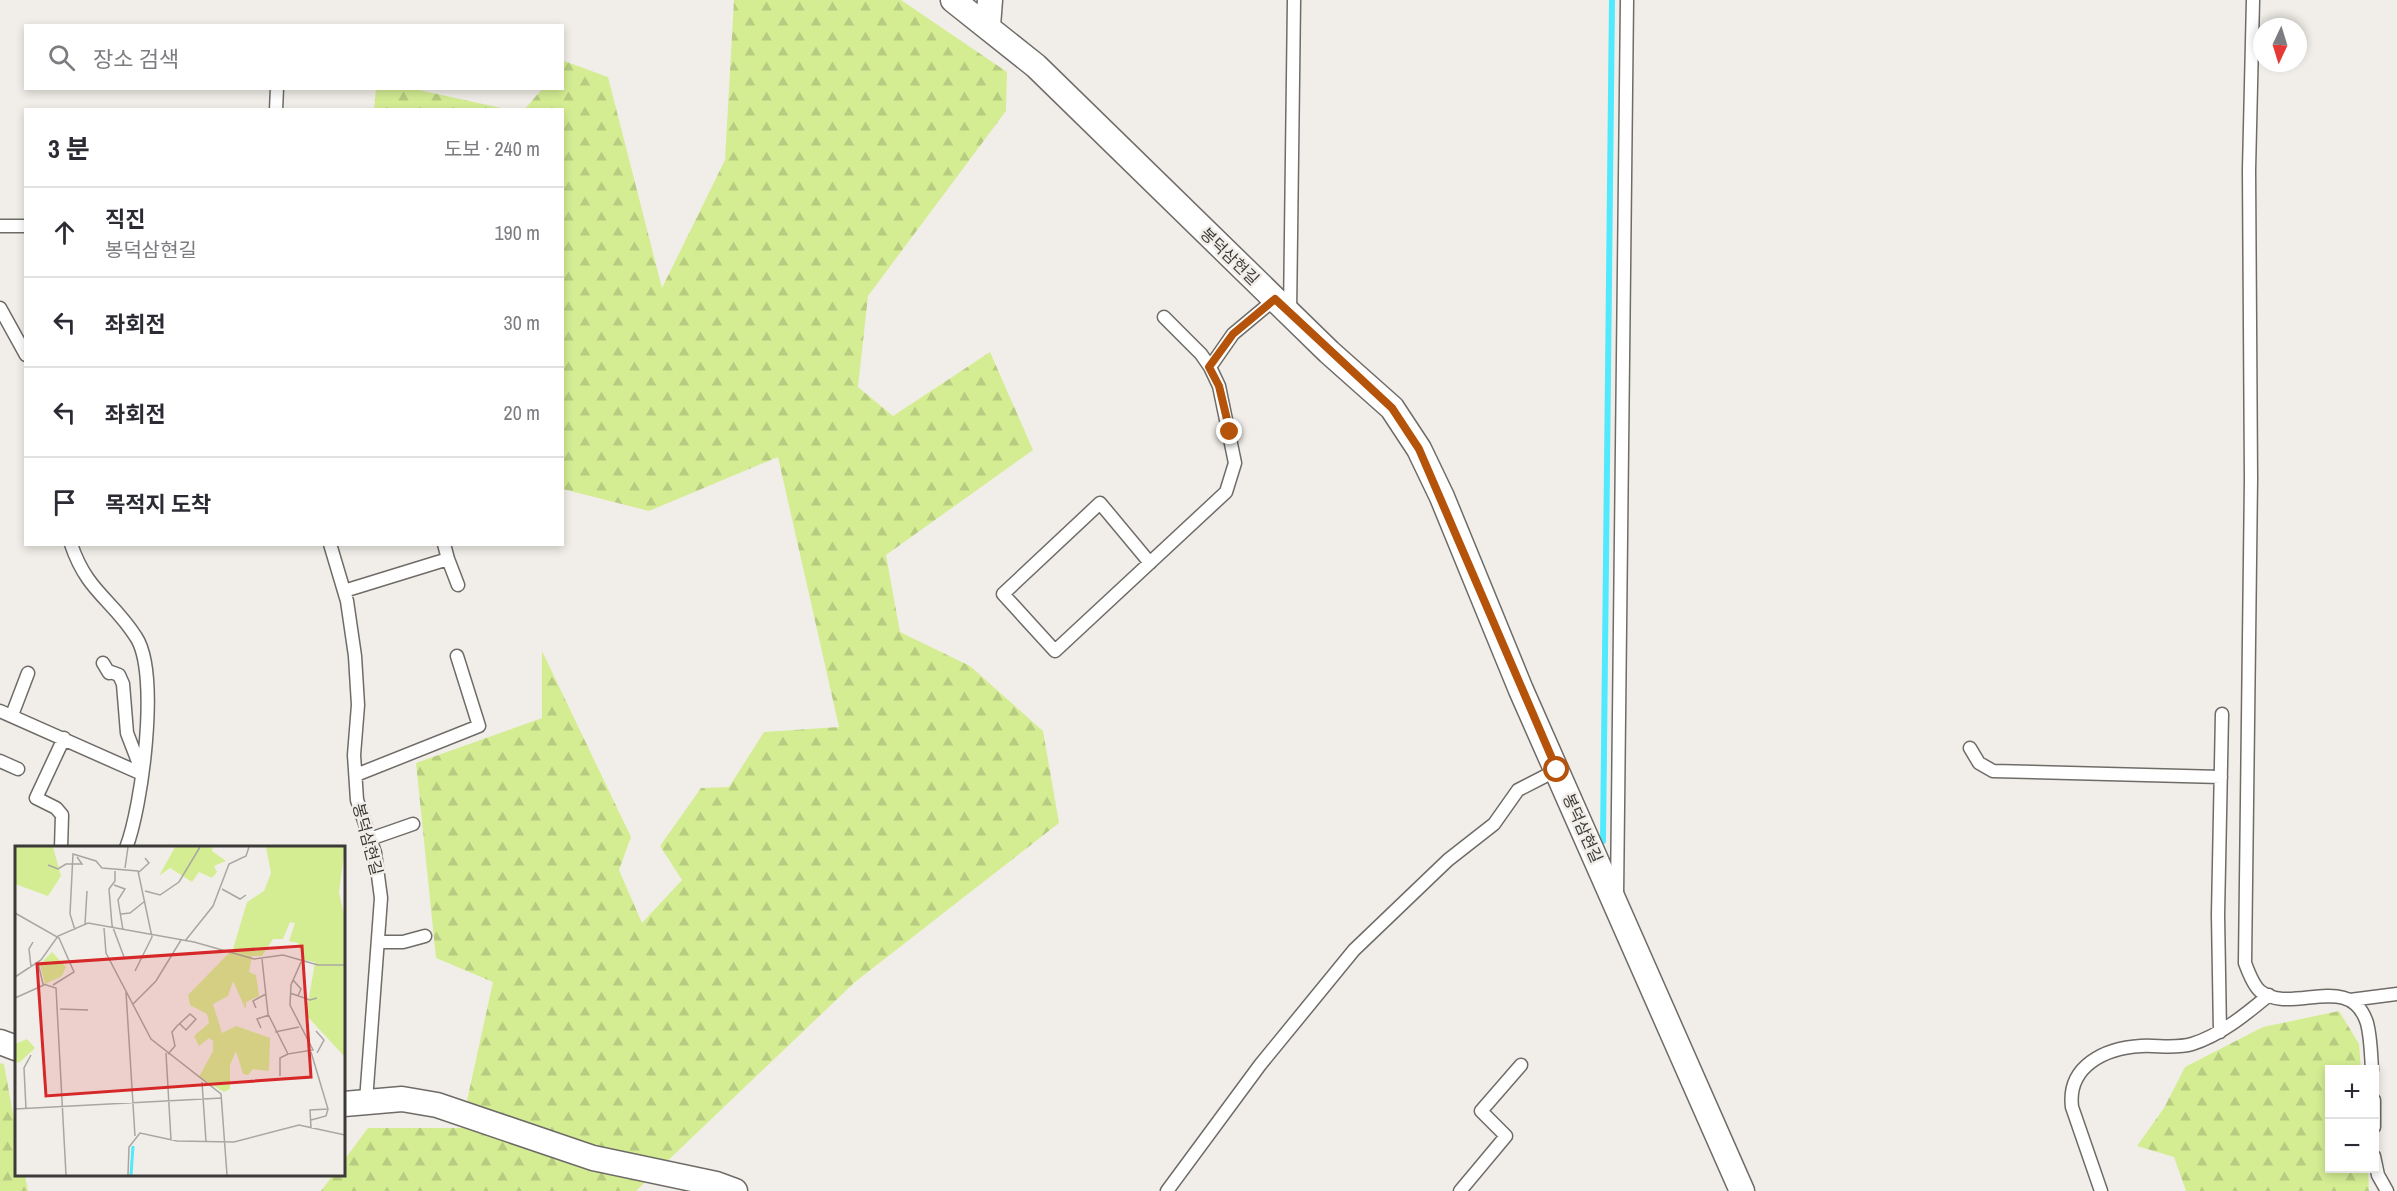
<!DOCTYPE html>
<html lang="ko">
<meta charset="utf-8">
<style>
body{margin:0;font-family:"Archivo Narrow","Noto Sans KR",sans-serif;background:#f2f2f3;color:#2b2b33}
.controls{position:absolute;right:18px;bottom:18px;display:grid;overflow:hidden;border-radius:0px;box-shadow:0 3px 9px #0003}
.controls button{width:54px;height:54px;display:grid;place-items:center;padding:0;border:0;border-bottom:2px solid #e1e1e2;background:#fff;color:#2b2b33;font:30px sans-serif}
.compass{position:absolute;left:2253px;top:18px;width:54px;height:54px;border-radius:50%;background:#fff;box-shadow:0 3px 9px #0003;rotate:184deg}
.stop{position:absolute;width:18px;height:18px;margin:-14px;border:4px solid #b45309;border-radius:50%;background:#fff}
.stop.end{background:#b45309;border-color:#fff;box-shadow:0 2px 6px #0008}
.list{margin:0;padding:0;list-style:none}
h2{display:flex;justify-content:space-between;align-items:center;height:78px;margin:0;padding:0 24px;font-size:26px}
h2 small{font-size:20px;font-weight:400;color:#7c7c81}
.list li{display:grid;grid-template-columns:39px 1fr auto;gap:18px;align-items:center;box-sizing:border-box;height:90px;padding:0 24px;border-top:2px solid #e1e1e2}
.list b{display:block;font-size:22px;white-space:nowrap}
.list p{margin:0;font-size:20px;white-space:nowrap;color:#7c7c81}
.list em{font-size:20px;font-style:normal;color:#7c7c81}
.icon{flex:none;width:33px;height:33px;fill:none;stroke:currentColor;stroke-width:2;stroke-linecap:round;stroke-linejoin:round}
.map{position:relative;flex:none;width:2397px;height:1191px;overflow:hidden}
.search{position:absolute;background:#fff;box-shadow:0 3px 9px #0003;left:24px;top:24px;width:540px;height:66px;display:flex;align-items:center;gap:15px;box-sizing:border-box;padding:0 21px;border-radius:0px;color:#7c7c81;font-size:22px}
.panel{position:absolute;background:#fff;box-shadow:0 3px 9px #0003;left:24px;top:108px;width:540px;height:438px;border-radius:0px}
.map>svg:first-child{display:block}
</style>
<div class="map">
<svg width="2397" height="1191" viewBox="0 0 2397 1191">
<defs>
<pattern id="forest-firs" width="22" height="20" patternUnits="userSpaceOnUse" patternTransform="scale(1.5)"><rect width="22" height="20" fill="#d4ed93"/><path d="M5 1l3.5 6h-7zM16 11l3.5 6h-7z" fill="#b7cc80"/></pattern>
</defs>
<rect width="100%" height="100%" fill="#f1eee9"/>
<path fill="url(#forest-firs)" d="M734 0H901L1007 72 1006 111 868 296 858 387 893 416 990 352 1033 450 886 555 900 632 970 666 1043 731 1059 823 855 982 636 1191H321L333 1175 344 1174V1160L368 1128H461L493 982 436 958 416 763 542 718V651L631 837 619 870 642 923 682 880 660 846 701 788 729 787 764 732 839 727 778 457 649 511 563 489 562 110 525 109 542 89 562 88 564 61 608 77 662 288 725 160Z
M376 89H414L506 109H374Z
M2339 1011 2359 1044 2361 1069 2330 1070V1168L2368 1169 2369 1191H2186L2174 1157 2137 1146 2164 1108 2185 1067 2263 1027Z
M0 1063 4 1064 16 1131V1174L25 1175 28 1191H0Z"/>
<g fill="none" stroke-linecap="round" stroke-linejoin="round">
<path stroke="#50e9fe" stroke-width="6" d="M1603 841 1612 0"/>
<g stroke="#6f6c68" stroke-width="15">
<path id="lane" d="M2253 0 2249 170 2251 479 2245 963C2248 971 2253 985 2260 991 2291 1016 2350 970 2367 1023 2371 1038 2371 1055 2372 1070
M276 110 277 88
M0 226H26
M0 308 26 355
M1290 314 1294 0
M1164 317 1201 354 1210 367
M71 544C87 592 112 599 136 637 160 673 142 807 126 848
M330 544 347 601 355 656 358 705 354 755 357 800 375 853 381 898 366 1101
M448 559 458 585
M1150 563 1100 503 1003 594 1055 651 1226 492 1235 463 1219 386 1210 367 1233 334 1275 299
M344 591 448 559 444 544
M103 663 109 673 108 671 119 675 123 684 127 733 142 772
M0 711 142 774
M12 715 28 673
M1970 748 1979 763 1993 771 2221 777
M0 761 18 769
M356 775 479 726 457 656
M370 839 413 824
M61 848 62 815 56 808 36 798 64 738
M1617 896 1627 0
M378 942H403L425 936
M2350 1000 2397 994
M2220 1032 2218 915 2222 714
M2374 1100V1127
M2374 1156 2378 1175 2387 1191
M1167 1191 1260 1065 1354 950 1448 860 1494 824 1518 790 1557 770
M1460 1191 1506 1136 1481 1111 1521 1065
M2101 1191 2072 1107C2067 1066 2105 1048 2141 1046 2158 1045 2175 1049 2192 1044 2221 1035 2246 1014 2269 995"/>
</g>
<g stroke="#6f6c68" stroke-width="27">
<path id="street" d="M953 0 1036 66 1329 352 1392 408 1419 449 1442 497 1521 690 1742 1191
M988 26 990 0
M0 1042 16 1048
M344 1104 402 1099 437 1105 593 1158 716 1184 735 1191"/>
</g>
<use href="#lane" stroke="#fff" stroke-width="12"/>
<use href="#street" stroke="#fff" stroke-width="24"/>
</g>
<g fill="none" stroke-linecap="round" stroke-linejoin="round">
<path stroke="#b45309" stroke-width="8" d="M1230 432 1219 386 1209 367 1233 334 1275 299 1392 408 1419 449 1557 770"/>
</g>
<g text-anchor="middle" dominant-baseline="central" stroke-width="5" stroke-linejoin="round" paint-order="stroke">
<g font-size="16" fill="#3c3a38" stroke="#f1eee9">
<text transform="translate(1230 256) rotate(44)">봉덕삼현길</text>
<text transform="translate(1583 828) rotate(66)">봉덕삼현길</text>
<text transform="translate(368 839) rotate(75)">봉덕삼현길</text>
</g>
</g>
<g transform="translate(15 846)">
<rect width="330" height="330" fill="#f1eee9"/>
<path d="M0 1H38L46 30 33 50 0 38ZM160 1H198L197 5 211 15 199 20 202 26 197 32 184 26 177 36 155 22 144 30ZM251 1H330L324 47 330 72V211L291 169 300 116 288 114 283 97 274 95 280 77 275 76 268 93H258L247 110H237L234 126 241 129 244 150 231 156V164L218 135 213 150 198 158 207 187 221 180 255 192 254 225 238 223 233 229 228 228 221 205 215 219V243L209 246 184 231 198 205V195L194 192 184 200 179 190 194 177 192 168 175 159 173 149 218 103 232 56 249 45 256 27ZM37 106 51 121 47 130 30 138 25 118ZM12 193 20 202 4 217 0 215V198Z" fill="#d4ed93"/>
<path fill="none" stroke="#50e9fe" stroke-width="3" d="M116 329 118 300"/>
<path fill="none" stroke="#a9a6a2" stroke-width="1.5" d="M33 19 43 23 51 18H67L62 11M110 22 113 1M100 25V35L94 43 97 79 109 111M124 26 134 17 130 12M99 39 110 43 103 54 108 84M207 43 225 53 231 49M130 45 145 49 164 36 185 1M0 67 44 92 59 126 38 139M106 68 115 67 130 55M70 78 72 45M89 82 91 107 136 193 206 248 212 329M60 84 55 68 58 8 81 15 87 22 123 25 137 91 120 125M170 95 198 60 214 18 231 10 234 1M247 113 253 168 273 208 298 204 275 159 276 139 286 116M23 117 28 138 41 142 51 329M16 121 14 103 18 96M0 131 26 114 43 90 73 77 179 96 239 113 268 109 303 119H330M278 134 286 143 283 150M111 146 120 290M275 147 295 154 302 152M0 152 29 139M118 158 141 135 166 94M241 162 238 155 251 148M45 163 73 164M246 182 242 173 254 169M301 185 309 194 302 207M260 186 284 181M296 206 313 263 295 264 296 282M151 207 156 294M153 208 160 200 157 186 162 180 175 168 181 173 171 184 165 178M265 230V212L273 208M187 236 191 296M0 263 207 252M11 263 9 222 16 209M296 274 311 270 313 263M113 329 114 301 125 287 162 295 219 296 284 279 330 289"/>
<path fill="#d62828" fill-opacity="0.15" stroke="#d62828" stroke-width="3" d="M287 100 296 231 31 250 22 118Z"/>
<rect width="330" height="330" fill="none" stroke="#3c3a38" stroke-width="3"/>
</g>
</svg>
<div class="controls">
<button>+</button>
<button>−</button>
</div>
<svg class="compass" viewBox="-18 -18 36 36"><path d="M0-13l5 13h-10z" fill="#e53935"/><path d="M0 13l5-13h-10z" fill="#7c7c81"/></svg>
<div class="stop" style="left:1557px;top:770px"></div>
<div class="stop end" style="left:1230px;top:432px"></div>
<div class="search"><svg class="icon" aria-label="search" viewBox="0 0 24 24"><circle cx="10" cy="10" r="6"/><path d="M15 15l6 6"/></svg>장소 검색</div>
<section class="panel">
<h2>3 분<small>도보 · 240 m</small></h2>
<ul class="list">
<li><svg class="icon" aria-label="ahead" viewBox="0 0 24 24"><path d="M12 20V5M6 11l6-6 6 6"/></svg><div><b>직진</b><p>봉덕삼현길</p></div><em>190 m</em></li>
<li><svg class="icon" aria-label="left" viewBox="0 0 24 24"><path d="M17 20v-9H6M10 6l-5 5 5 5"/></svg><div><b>좌회전</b></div><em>30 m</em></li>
<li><svg class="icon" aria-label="left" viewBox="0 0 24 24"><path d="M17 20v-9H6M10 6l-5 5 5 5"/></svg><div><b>좌회전</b></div><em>20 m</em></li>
<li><svg class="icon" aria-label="arrive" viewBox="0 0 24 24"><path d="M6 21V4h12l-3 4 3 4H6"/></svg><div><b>목적지 도착</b></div></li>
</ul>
</section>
</div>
